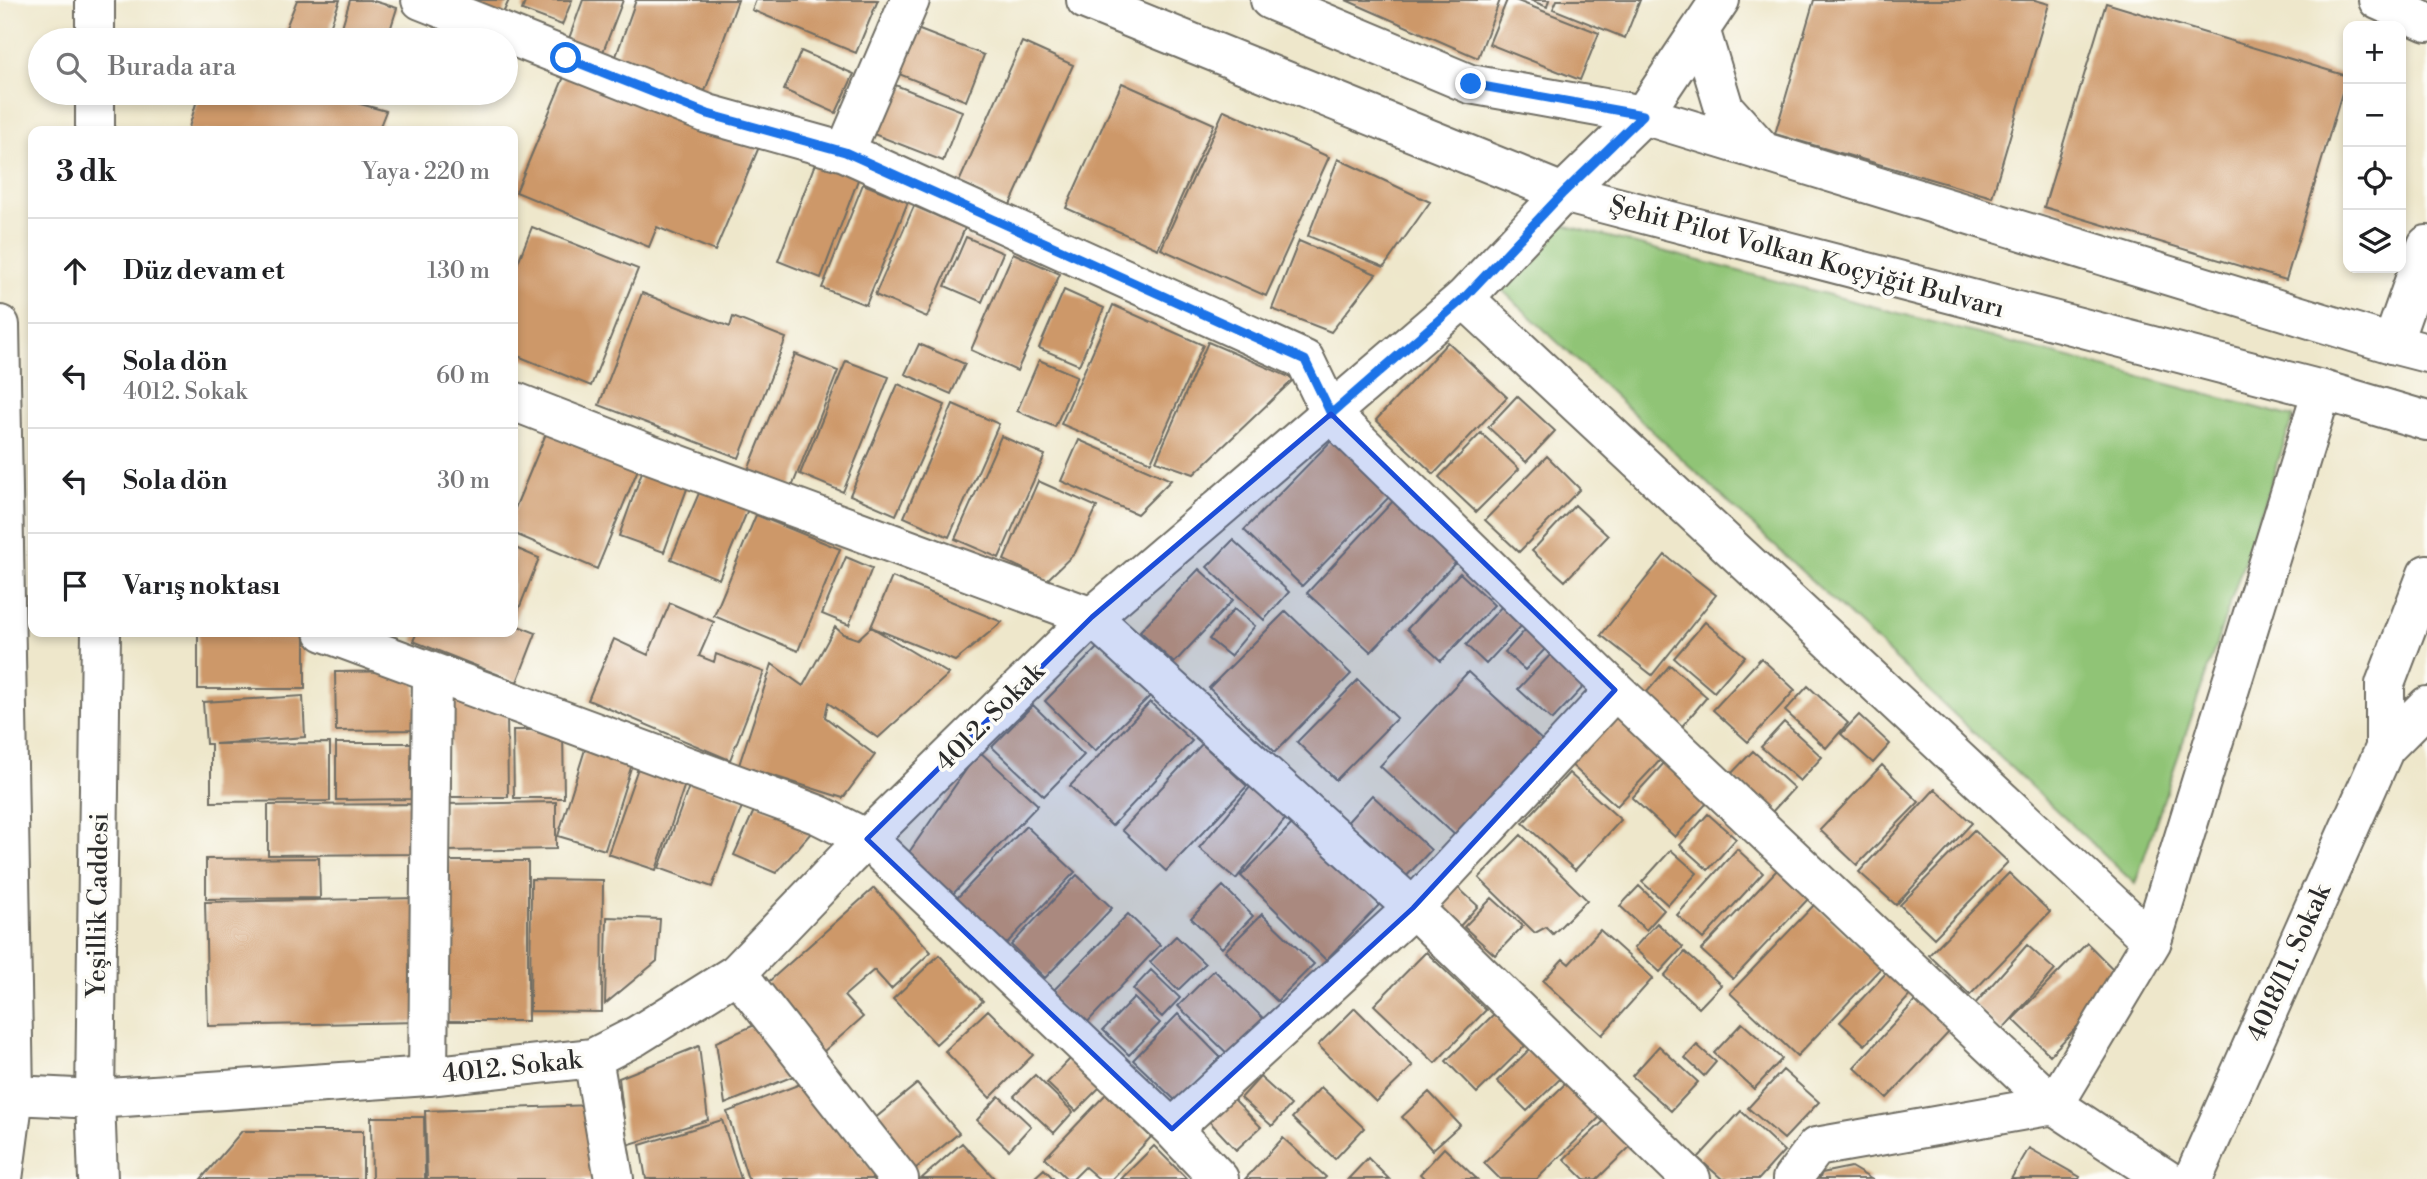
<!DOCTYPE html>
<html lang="tr">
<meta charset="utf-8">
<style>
body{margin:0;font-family:"Libre Bodoni",serif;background:#f6f6f6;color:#202124}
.controls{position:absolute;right:21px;top:21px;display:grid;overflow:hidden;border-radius:14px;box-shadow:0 4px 10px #0003}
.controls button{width:63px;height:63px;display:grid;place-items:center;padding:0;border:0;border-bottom:2px solid #e0e0e0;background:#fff;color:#202124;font:35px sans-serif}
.stop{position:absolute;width:21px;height:21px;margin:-16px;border:5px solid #1a73e8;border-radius:50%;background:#fff}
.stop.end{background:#1a73e8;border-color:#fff;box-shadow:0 2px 7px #0008}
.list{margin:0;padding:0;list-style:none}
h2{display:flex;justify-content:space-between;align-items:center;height:91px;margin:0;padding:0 28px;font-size:30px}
h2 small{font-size:23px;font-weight:400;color:#757577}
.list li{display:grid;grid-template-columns:46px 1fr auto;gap:21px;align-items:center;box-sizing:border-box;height:105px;padding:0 28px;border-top:2px solid #e0e0e0}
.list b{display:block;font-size:26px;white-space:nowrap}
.list p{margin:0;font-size:23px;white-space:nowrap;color:#757577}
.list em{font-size:23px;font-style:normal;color:#757577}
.icon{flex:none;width:38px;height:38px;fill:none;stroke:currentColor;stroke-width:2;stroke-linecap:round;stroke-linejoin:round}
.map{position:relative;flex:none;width:2427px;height:1179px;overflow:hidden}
.search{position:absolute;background:#fff;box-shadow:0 4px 10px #0003;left:28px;top:28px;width:490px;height:77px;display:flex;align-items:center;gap:18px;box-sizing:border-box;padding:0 24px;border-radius:38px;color:#757577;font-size:26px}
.panel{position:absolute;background:#fff;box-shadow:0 4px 10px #0003;left:28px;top:126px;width:490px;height:511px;border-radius:14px}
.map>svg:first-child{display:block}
</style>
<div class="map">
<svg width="2427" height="1179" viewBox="0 0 2427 1179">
<rect width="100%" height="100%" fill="#fdfcf7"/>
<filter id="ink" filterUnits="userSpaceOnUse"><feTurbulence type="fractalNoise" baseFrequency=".0143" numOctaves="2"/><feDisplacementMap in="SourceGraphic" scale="14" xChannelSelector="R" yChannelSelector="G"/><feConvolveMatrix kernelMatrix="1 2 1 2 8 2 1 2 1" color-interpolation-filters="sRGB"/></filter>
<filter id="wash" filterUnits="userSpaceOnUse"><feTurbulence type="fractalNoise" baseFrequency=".00686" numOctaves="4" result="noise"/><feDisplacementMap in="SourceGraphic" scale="28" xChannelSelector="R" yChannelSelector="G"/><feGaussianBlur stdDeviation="1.57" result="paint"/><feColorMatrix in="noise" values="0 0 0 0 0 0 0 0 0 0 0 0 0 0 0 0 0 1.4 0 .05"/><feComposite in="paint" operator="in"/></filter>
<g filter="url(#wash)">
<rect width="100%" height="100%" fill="#eee7cb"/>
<path fill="#90c476" stroke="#5e7850" stroke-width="2" d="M1560 224 2293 417 2135 884 1501 289Z"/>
<g id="blocks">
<path fill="#cd9869" d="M297 0H340L325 40H281Z
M350 0H370L397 8 387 40H338Z
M458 0H509L501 18Z
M526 0H572L562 25 522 10Z
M583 0H623L601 57 567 44Z
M636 0H738L705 91 615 59Z
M756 0H878L856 53 752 10Z
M1346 0H1500L1478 58Z
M1507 0H1515L1599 33 1580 80 1489 44Z
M1530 0H1549L1547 7Z
M1557 0H1640L1625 38 1553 9Z
M1814 0H2035L2049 4 1992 197 1775 134Z
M2106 3 2347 76 2286 280 2044 207Z
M917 29 984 55 966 101 899 74Z
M1022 42 1073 65 1010 205 959 182Z
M801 51 854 74 836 113 784 90Z
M568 67 759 147 715 251 657 227 649 247 516 192Z
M890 83 962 111 943 161 871 133Z
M1122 83 1214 124 1158 249 1066 208Z
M199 93H320L386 111 378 131H188Z
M1224 110 1329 157 1266 296 1161 249Z
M1338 159 1430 202 1384 267 1308 236Z
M816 161 859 177 821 278 778 261Z
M863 184 908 202 866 305 822 288Z
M914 206 965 228 927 317 875 295Z
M532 227 638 269 591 386 513 354V275Z
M966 237 1003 253 982 302 945 286Z
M1299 241 1376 274 1331 332 1272 309Z
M1013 253 1060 274 1017 371 971 350Z
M1064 290 1104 308 1079 365 1039 348Z
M642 293 730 327 733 317 786 338 739 458 599 405Z
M1113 305 1203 345 1151 462 1061 424Z
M1208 342 1294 379 1194 474 1156 461Z
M1448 342 1507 397 1434 474 1376 420Z
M919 344 965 364 951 394 905 374Z
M795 354 838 371 792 487 748 470Z
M1039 360 1077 376 1055 427 1017 411Z
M846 361 889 377 843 492 800 474Z
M898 384 945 405 896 515 850 495Z
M1517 396 1555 431 1526 462 1488 427Z
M953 404 999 424 949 537 904 517Z
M550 424 641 462 597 569 513 533V513Z
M1481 433 1519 469 1476 512 1439 477Z
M1001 436 1045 455 999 558 955 539Z
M1335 437 1393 493 1302 586 1244 530Z
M1079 440 1171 480 1137 514 1061 481Z
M1547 456 1580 489 1519 552 1485 520Z
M643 469 688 486 664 552 619 536Z
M1038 481 1097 507 1075 553 1047 580 1004 560Z
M702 486 749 507 719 579 671 559Z
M1395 499 1459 559 1371 652 1307 593Z
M1575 505 1608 536 1565 581 1532 551Z
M756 515 840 549 798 651 714 616Z
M1233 540 1289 592 1264 620 1207 567Z
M513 547 539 558 513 624Z
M1665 555 1716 595 1652 675 1601 635Z
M846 557 872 568 849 625 822 614Z
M1199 569 1233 600 1174 663 1140 631Z
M1460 573 1494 605 1441 661 1407 629Z
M892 577 1002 622 955 661 871 627Z
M670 603 714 622 699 656 714 662 716 654 764 672 730 760 588 700 614 639 648 655Z
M1504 604 1524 623 1486 664 1466 645Z
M1234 609 1255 626 1230 656 1209 639Z
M1286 611 1351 674 1275 752 1209 688Z
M1705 622 1745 656 1714 692 1674 658Z
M513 624 536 633 517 682 413 641 417 632H513Z
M835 627 843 634 858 639 871 627 949 674 878 738 828 703 825 717 875 755 843 798 739 765 772 664 803 686Z
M1527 628 1547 647 1525 670 1505 652Z
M198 632H296L305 635V689H198Z
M1099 646 1150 696 1095 751 1045 701Z
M1554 651 1587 683 1552 720 1518 689Z
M1761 658 1795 690 1748 742 1713 710Z
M1670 665 1707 697 1678 731 1641 699Z
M416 671V730L336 731 335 672Z
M1468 672 1544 742 1456 836 1380 766Z
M1358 680 1397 718 1336 780 1297 742Z
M1808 686 1848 723 1826 748 1785 711Z
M450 689 507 711 508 797H451Z
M303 696 305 737 215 744 330 743V801L211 802V744H206L203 702Z
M1150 702 1192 741 1112 826 1070 786Z
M1033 705 1084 755 1044 796 992 747Z
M1617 711 1665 755 1617 806 1569 763Z
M1859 715 1890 744 1873 763 1841 734Z
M1784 722 1822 757 1800 781 1761 747Z
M513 730H563L564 798H514Z
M336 743H417L418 799 336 800Z
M587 743 634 758 605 850 558 836Z
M1202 744 1247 786 1166 871 1122 830Z
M979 751 1038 805 949 898 905 858Z
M1753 751 1794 788 1771 813 1730 775Z
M1665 762 1708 802 1675 837 1632 798Z
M639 765 686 781 656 870 608 854Z
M1882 765 1919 802 1857 865 1820 830Z
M1569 773 1621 820 1575 870 1523 823Z
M691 781 744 801 712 887 659 868Z
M1251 786 1287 817 1236 879 1199 848Z
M1935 789 1972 823 1896 905 1859 872Z
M1372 795 1431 850 1402 881 1343 827Z
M556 802V849L446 851 445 804Z
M419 804V854L268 855V805Z
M757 804 818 825 776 873 734 855Z
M1708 814 1736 839 1708 870 1680 845Z
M1296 820 1380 904 1326 960 1241 876Z
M1026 826 1075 872 1005 945 956 899Z
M1974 830 2008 862 1934 938 1900 905Z
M1521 835 1587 900 1553 934 1546 927 1535 933 1479 878Z
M1737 849 1763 873 1703 939 1677 915Z
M1671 850 1697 873 1668 905 1642 882Z
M319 858 320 898 206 899V859Z
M448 861H528V1021H448Z
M1778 869 1809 898 1733 979 1701 950Z
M2009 873 2050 912 1970 995 1929 955Z
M1077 875 1112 908 1045 978 1011 945Z
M531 879 603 880 602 1012 530 1011Z
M1453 883 1478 906 1460 926 1435 904Z
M1223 886 1253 916 1222 948 1191 918Z
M1639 886 1664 910 1646 930 1620 906Z
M874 888 931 952 891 989 874 970 844 996 863 1017 816 1058 757 992Z
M418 898 420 1022 208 1026 205 902Z
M1492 898 1523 926 1495 955 1464 927Z
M1814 905 1881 968 1797 1056 1730 993Z
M1128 914 1160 945 1082 1028 1048 996Z
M1262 914 1314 964 1277 1001 1225 951Z
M607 917 660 919 657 961 605 1004Z
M1657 923 1683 947 1660 972 1634 948Z
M1600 930 1653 978 1602 1035 1543 981 1563 959 1569 964Z
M1176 936 1205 964 1178 990 1150 962Z
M2087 943 2123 979 2050 1055 2013 1019Z
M2027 945 2055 970 2002 1030 1974 1005Z
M1426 952 1486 1010 1435 1063 1374 1005Z
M1685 952 1721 985 1699 1008 1664 976Z
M939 955 983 1001 936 1044 893 999Z
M1151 970 1180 998 1162 1017 1133 989Z
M1214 970 1268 1023 1233 1059 1178 1006Z
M1889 970 1913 992 1865 1045 1840 1022Z
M1134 998 1160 1023 1129 1055 1103 1030Z
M1918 998 1951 1030 1887 1098 1854 1067Z
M1355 1008 1413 1066 1376 1102 1318 1045Z
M988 1010 1033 1055 990 1098 945 1051Z
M1178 1014 1220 1057 1176 1101 1133 1060Z
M1494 1014 1525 1046 1477 1093 1446 1061Z
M759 1023 796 1075 725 1104 716 1042Z
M1742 1023 1782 1059 1754 1089 1714 1053Z
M1697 1045 1716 1062 1704 1076 1685 1058Z
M699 1046 708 1120 627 1145 619 1078Z
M1659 1046 1698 1082 1671 1111 1632 1076Z
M1531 1048 1561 1078 1527 1111 1497 1081Z
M1071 1058 1101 1086 1076 1111 1047 1083Z
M1783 1070 1819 1102 1784 1139 1748 1108Z
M1035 1075 1073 1112 1054 1133 1014 1096Z
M1260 1077 1291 1105 1272 1126 1241 1098Z
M803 1083 880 1179H748L727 1112Z
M1566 1083 1600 1117 1537 1179H1500L1484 1163Z
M917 1084 959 1133 910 1173 868 1124Z
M1321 1087 1364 1128 1335 1159 1292 1118Z
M1429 1092 1460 1125 1432 1150 1402 1117Z
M1106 1094 1151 1137 1112 1179H1099L1085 1167 1073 1179H1067L1045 1158Z
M999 1096 1031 1126 1009 1150 977 1120Z
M1233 1098 1261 1127 1236 1150 1209 1121Z
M592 1105 595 1179H427L425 1111Z
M1741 1111 1784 1151 1759 1179H1722L1698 1158Z
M371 1117H424L425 1179H372Z
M1608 1117 1634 1143 1597 1179H1584L1564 1159Z
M722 1120 741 1179H646L640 1145Z
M242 1131H363V1179H201Z
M1283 1138 1326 1177 1324 1179H1245Z
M962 1143 995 1179H921Z
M1154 1146 1187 1179H1121Z
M1444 1148 1477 1179H1425L1420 1174Z
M2029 1148 2080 1177 2079 1179H2011Z
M1368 1158 1389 1179H1348Z
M1851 1167 1871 1179H1819L1822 1173Z
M1044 1169 1054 1179H1033Z"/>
</g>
</g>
<g filter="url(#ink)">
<use href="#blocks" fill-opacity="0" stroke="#6f6d63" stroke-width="2"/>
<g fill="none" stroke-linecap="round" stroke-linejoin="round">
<g stroke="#6f6d63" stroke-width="42">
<path id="street" d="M421 0 708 114 845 152 1305 360 1331 414 1615 690 2054 1105 2166 1179
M2378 0 2427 22
M845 152 910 0
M1464 298 2152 941 2054 1105 1816 1147 1792 1179
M2392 344 2427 245
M513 401 642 451 1092 617 1413 908 1691 1179
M324 632 819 815 867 839 1172 1129 1219 1179
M2385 748V684L2427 574
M2152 941 2322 390
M737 973 899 1179
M593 1058 614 1179
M428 1076 432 674
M1172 1129 1413 908 1615 690
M2193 1179 2385 748 2427 706"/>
</g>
<g stroke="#6f6d63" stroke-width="42">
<path id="secondary" d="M0 1073 14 1095 95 1099 428 1076 593 1058 636 1036 737 973 847 858 1092 617 1464 298 1563 193 1643 115 1720 0"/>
</g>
<g stroke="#6f6d63" stroke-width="42">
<path id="primary" d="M1086 0 1563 193 2322 390 2427 421
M1270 0 1470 84 1643 115 2392 344 2427 353
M1701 32 1724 108 1762 150"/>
</g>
<g stroke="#6f6d63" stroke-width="42">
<path id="highway" d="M95 0V40
M95 93V131
M0 325 14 1095 3 1179
M98 1179 95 1099 101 632"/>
</g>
<use href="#street" stroke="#fff" stroke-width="38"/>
<use href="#secondary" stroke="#fff" stroke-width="38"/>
<use href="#primary" stroke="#fff" stroke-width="38"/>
<use href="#highway" stroke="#fff" stroke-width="38"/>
</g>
</g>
<g fill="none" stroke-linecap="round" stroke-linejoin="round" filter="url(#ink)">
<path stroke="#1a73e8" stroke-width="9" d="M566 58 708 114 845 152 1305 360 1331 414 1464 298 1563 193 1643 115 1471 84"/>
</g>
<path fill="#1d4ed8" fill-opacity="0.2" stroke="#1d4ed8" stroke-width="5" stroke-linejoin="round" d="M1331 414 1615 690 1413 908 1172 1129 867 839 1092 617Z"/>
<g text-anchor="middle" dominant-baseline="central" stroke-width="7" stroke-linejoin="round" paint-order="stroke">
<g font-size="26" fill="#2b2b2b" stroke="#fdfcf7">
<text transform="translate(1807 257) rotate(15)">Şehit Pilot Volkan Koçyiğit Bulvarı</text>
<text transform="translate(990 717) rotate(-45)">4012. Sokak</text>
<text transform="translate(98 905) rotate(-89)">Yeşillik Caddesi</text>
<text transform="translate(2289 963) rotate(-66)">4018/11. Sokak</text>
<text transform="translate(512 1067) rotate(-6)">4012. Sokak</text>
</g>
</g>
</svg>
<div class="controls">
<button>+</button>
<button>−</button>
<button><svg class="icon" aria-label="locate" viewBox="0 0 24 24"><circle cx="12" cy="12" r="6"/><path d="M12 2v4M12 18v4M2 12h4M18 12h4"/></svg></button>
<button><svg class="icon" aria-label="layers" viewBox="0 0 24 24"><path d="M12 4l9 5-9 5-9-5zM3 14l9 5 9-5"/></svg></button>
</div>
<div class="stop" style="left:566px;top:58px"></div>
<div class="stop end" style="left:1471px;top:84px"></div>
<div class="search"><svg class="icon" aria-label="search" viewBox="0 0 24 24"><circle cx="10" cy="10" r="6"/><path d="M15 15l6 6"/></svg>Burada ara</div>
<section class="panel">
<h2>3 dk<small>Yaya · 220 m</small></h2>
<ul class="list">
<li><svg class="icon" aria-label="ahead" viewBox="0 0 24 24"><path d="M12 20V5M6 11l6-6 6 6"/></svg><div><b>Düz devam et</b></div><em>130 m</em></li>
<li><svg class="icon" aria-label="left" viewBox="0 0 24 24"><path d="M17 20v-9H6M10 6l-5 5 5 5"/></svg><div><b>Sola dön</b><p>4012. Sokak</p></div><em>60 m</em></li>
<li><svg class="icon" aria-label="left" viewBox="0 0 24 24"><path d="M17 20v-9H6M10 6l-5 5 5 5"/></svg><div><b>Sola dön</b></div><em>30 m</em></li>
<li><svg class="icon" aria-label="arrive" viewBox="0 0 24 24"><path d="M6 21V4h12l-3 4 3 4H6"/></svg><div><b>Varış noktası</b></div></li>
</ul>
</section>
</div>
